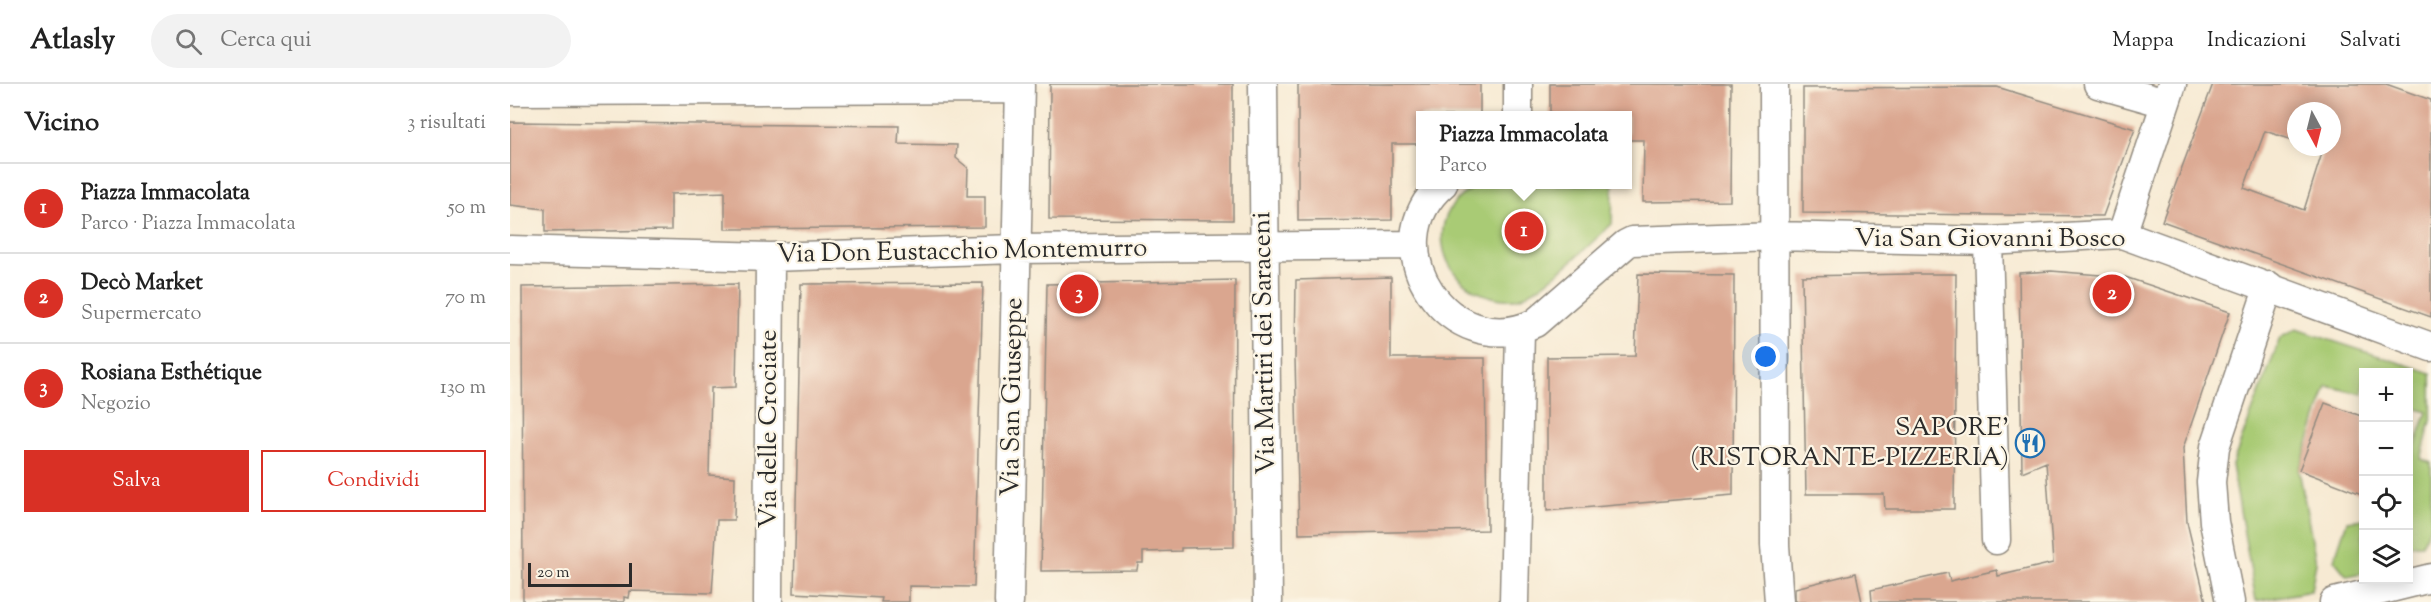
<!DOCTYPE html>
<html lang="it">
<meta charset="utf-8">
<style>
body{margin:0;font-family:"Sorts Mill Goudy",serif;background:#f2f2f2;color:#222}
.controls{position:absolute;right:18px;bottom:18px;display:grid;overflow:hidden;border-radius:0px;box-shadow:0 3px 15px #0003}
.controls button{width:54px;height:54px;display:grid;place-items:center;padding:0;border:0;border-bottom:2px solid #e0e0e0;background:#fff;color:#222;font:30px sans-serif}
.compass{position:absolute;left:1777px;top:18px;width:54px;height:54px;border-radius:50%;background:#fff;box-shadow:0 3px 15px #0003;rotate:173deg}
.scale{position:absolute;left:18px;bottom:15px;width:104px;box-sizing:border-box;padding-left:6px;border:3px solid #2b2b2b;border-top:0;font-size:16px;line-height:21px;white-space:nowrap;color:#2b2b2b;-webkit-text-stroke:4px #fcf5e5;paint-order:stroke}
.you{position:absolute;left:1256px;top:273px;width:21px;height:21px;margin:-15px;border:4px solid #fff;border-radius:50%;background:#1a73e8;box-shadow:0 0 0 9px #1a73e833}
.badge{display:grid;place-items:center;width:39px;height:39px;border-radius:50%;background:#d93025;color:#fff;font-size:20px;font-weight:700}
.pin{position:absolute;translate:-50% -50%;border:3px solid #fff;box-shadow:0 2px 6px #0006}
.popup{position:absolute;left:906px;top:27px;width:216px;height:78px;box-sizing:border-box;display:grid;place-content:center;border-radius:0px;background:#fff;filter:drop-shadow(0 2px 4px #0005);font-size:20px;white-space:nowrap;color:#767676}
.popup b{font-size:22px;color:#222}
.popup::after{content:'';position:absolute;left:50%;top:100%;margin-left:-12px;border:12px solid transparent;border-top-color:#fff}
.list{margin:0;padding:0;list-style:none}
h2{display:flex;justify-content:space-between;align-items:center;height:78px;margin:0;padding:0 24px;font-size:26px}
h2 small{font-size:20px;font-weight:400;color:#767676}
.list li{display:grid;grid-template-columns:39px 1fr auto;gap:18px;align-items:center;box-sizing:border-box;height:90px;padding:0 24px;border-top:2px solid #e0e0e0}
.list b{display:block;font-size:22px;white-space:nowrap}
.list p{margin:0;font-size:20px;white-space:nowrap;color:#767676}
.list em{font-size:20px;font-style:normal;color:#767676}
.actions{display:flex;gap:12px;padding:18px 24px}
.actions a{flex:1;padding:14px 0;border:2px solid #d93025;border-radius:0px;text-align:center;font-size:21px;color:#d93025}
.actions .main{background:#d93025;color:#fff}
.icon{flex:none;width:33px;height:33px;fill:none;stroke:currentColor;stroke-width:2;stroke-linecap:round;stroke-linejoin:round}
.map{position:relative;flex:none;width:1921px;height:518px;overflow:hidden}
header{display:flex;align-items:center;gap:36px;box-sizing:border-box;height:84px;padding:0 30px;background:#fff;border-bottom:2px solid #e0e0e0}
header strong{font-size:28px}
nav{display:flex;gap:33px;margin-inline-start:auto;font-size:21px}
.search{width:420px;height:54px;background:#f2f2f2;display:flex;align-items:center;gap:15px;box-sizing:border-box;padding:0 21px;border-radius:33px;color:#767676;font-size:22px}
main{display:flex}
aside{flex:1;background:#fff}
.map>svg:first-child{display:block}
</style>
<header>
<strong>Atlasly</strong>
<div class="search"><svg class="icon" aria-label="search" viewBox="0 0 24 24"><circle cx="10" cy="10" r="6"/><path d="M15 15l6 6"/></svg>Cerca qui</div>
<nav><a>Mappa</a><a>Indicazioni</a><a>Salvati</a></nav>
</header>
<main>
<aside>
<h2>Vicino<small>3 risultati</small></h2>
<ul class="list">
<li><span class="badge">1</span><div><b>Piazza Immacolata</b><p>Parco · Piazza Immacolata</p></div><em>50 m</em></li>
<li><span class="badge">2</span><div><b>Decò Market</b><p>Supermercato</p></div><em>70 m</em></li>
<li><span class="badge">3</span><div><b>Rosiana Esthétique</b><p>Negozio</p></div><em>130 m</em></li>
</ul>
<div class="actions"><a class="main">Salva</a><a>Condividi</a></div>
</aside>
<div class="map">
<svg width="1921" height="518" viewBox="0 0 1921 518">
<rect width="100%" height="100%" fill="#fcf5e5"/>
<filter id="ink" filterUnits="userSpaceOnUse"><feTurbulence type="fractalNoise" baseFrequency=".0167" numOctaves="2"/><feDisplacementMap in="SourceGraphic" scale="12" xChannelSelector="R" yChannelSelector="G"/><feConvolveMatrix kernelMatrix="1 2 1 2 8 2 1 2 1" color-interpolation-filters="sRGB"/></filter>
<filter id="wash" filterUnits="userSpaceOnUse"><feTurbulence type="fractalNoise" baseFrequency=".008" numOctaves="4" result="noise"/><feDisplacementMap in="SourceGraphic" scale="24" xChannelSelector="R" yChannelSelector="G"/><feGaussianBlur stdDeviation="1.35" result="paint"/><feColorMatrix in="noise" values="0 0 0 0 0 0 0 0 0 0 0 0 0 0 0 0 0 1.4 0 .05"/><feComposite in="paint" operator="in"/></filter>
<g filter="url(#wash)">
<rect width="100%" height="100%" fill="#f7ead3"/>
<path fill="#a9cb74" stroke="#6a7b50" stroke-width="1.5" d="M972 100 1103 101 1102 140C1080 160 1039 201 1013 212 1003 217 993 216 982 213 924 199 912 122 972 100Z
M1786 245 1921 289V336L1911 375 1921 379V440L1912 460 1899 461 1898 382 1917 328 1899 322 1898 288H1854L1853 310 1817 302 1789 386 1806 478 1801 507 1746 517 1722 381 1770 254Z
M1853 435V489L1837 492 1824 476 1837 437Z"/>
<g id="blocks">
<path fill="#daa68f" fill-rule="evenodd" d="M540 0H723V136L539 135Z
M788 0H970V32H910V60H882V136L788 137Z
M1040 0H1221L1220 117 1133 118 1134 56H1118V32H1040Z
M1703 0H1876L1921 16V233L1652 137ZM1786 27H1822V63H1803L1813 66 1794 126 1734 104 1755 47 1786 57Z
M1487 3 1625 45 1593 132 1293 129V4Z
M0 38 389 42 388 60 447 61 446 74 458 84 457 112H475V143L215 145V108L161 110V146L35 148V125L0 121Z
M1541 187 1615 193 1720 228 1673 364 1677 438 1696 518H1362L1361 506 1438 489 1440 497 1487 486 1488 492 1543 479 1536 378 1512 388 1509 189Z
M1128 190 1224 191 1223 411 1037 427V273L1125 272Z
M1399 190H1446L1444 425H1375L1374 410H1296L1292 192Z
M881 193V274H975L977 446 789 450 785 273 786 196Z
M725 196 724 463 671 464V467L633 468V479H628L627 486 531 487 537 200Z
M473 199 464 503 399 502V518H371L372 514 284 509 291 200Z
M228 200 226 303 201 304 199 391 225 393 224 436H207L202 509 120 507 119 514 114 513V518H13L12 203Z
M1815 319 1854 333V411L1789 386Z
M1346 489 1352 518H1285V504Z"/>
</g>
</g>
<g filter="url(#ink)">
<use href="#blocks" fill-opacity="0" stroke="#918a7f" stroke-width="1.5"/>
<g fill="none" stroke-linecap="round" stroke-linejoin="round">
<g stroke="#918a7f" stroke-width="31">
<path id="street" d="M753 0 758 518
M1008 0V32
M1264 0 1265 461 1269 518
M1588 0 1655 19
M0 7 510 5
M933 100C861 162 940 280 1025 239L1116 160 1122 157 1265 152 1478 157 1612 150 1921 263
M1612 150 1662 0
M1478 157 1486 456
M0 166 260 173 506 165 905 161
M258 518 260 173
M499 518 510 0
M1004 518 1010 246
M1720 518 1704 438 1701 398 1705 363 1759 202
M1824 518 1921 494"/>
</g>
<use href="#street" stroke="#fff" stroke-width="28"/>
</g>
</g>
<defs>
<g id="restaurant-ring" transform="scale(1.5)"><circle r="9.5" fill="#fcf5e5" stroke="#1f6fb2" stroke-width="1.5"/><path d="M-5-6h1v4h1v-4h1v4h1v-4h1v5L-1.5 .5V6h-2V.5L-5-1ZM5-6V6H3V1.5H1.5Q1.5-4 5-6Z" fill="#1f6fb2"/></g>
</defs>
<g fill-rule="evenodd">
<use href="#restaurant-ring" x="1520" y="359"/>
</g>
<g text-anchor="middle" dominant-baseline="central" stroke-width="4.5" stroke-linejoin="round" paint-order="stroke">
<g font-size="26" fill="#2b2b2b" stroke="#fcf5e5">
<text x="1480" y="155">Via San Giovanni Bosco</text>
<text transform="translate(452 168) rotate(-1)">Via Don Eustacchio Montemurro</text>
<text transform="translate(755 259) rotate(-91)">Via Martiri dei Saraceni</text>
<text transform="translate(503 313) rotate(-89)">Via San Giuseppe</text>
<text transform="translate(259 345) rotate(-90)">Via delle Crociate</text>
</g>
<g font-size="26" fill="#2b2b2b" stroke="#fcf5e5" text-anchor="end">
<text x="1499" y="344">SAPORE’<tspan x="1499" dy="30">(RISTORANTE-PIZZERIA)</tspan></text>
</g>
</g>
</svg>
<div class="controls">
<button>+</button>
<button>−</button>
<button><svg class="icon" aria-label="locate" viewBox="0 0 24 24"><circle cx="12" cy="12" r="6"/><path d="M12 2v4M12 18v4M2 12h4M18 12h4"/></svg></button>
<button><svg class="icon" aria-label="layers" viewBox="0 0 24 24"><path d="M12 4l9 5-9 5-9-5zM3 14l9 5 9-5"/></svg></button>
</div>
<svg class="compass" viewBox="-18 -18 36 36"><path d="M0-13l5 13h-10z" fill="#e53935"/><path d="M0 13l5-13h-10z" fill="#767676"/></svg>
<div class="scale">20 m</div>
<div class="you"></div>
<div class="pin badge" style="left:1014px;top:147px">1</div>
<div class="popup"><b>Piazza Immacolata</b>Parco</div>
<div class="pin badge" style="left:1602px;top:210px">2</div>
<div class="pin badge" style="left:569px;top:210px">3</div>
</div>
</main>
